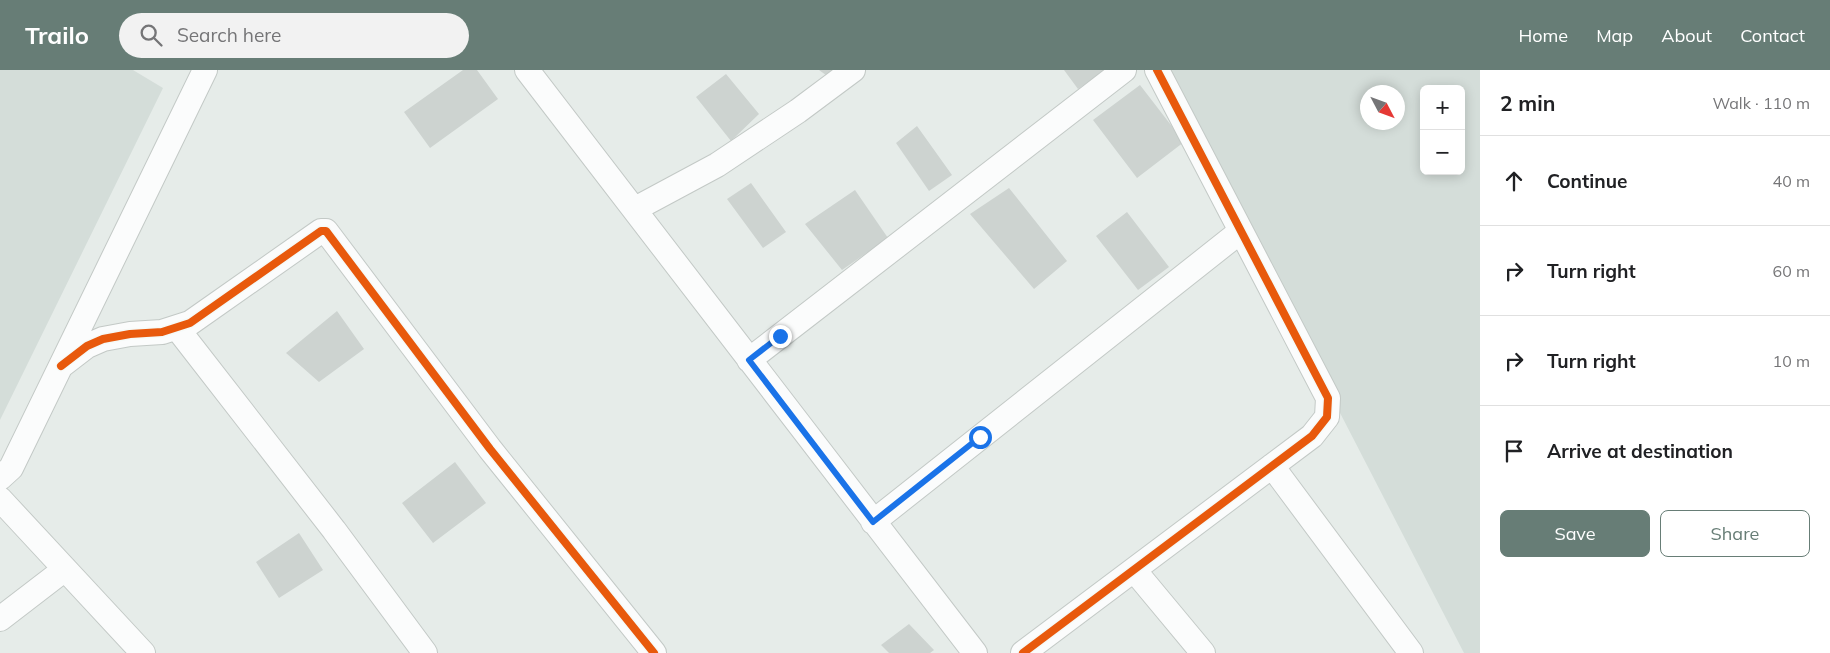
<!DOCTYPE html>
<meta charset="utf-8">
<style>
body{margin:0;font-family:Mulish,sans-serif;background:#f2f2f2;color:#202124}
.controls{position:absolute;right:15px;top:15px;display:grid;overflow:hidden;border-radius:8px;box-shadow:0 2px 12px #0003}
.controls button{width:45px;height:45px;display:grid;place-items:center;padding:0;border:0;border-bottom:1px solid #e0e0e0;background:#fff;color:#202124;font:25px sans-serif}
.compass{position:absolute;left:1360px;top:15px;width:45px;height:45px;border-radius:50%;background:#fff;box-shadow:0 2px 12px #0003;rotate:131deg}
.stop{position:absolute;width:15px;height:15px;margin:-11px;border:4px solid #1a73e8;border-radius:50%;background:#fff}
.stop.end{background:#1a73e8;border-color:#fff;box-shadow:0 1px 5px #0008}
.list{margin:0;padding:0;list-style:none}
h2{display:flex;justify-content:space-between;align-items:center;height:65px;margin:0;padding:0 20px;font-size:21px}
h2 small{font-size:16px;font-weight:400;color:#757577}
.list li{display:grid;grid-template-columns:32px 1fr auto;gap:15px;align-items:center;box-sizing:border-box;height:90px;padding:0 20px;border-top:1px solid #e0e0e0}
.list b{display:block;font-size:19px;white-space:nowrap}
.list em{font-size:16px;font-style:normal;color:#757577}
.actions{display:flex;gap:10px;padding:15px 20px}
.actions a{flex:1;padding:11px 0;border:1px solid #677d76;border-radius:8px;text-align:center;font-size:18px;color:#677d76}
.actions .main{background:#677d76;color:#fff}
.icon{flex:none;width:28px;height:28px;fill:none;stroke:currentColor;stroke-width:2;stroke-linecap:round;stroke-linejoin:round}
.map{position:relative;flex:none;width:1480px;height:583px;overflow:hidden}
header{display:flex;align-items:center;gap:30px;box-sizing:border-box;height:70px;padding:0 25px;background:#677d76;color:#fff}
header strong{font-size:24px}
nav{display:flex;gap:28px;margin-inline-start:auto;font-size:18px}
.search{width:350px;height:45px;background:#f2f2f2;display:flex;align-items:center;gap:12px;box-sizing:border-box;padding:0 18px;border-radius:28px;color:#757577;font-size:19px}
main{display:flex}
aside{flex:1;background:#fff}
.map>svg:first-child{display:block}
</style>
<header>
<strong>Trailo</strong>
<div class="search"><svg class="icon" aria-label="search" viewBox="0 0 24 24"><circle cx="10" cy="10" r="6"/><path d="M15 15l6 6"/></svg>Search here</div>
<nav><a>Home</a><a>Map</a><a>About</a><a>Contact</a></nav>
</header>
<main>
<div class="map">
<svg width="1480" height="583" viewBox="0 0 1480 583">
<rect width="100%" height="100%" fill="#e6ece9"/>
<path fill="#d4ddd9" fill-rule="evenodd" d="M0 0H133L163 18 0 350Z
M1163 0H1480V583H1464ZM1424 19H1461V101H1424ZM1368 22H1398V52H1368Z"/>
<path fill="#cdd3d0" d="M463 0H477L498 29 430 78 404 42Z
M819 0H841L830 8Z
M1064 0H1105L1078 19Z
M726 4 759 44 731 71 696 27Z
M1140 15 1184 72 1137 108 1093 50Z
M917 56 952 105 929 121 896 73Z
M751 113 786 162 763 178 727 129Z
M1009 118 1067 191 1034 219 970 144Z
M855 120 888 168 842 200 805 154Z
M1127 142 1169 197 1138 220 1096 166Z
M337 241 364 279 319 312 286 283Z
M455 392 486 433 433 473 402 433Z
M299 463 323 500 279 528 256 492Z
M909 554 934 580 930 583H889L881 575Z"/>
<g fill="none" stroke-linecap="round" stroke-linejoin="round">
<g stroke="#c3c9c6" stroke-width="26">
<path id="street" d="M527 0 975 583
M635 139 717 95 798 41 853 0
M177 258 334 460 425 583
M749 290 1124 0
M61 296 87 276 103 269 130 264 162 262 190 253 321 161H326L490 379 654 583
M1272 396 1411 583
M0 408 11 398 205 0
M0 429 143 583
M873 452 1241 161
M1134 500 1203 583
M0 549 65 499
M1023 583 1312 366 1327 347 1328 328 1157 0"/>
</g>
<use href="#street" stroke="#fbfcfc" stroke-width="24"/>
<g stroke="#f5faf8" stroke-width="11">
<path id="cycleway" d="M61 296 87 276 103 269 130 264 162 262 190 253 321 161H326L490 379 654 583
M1023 583 1312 366 1327 347 1328 328 1157 0"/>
</g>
<use href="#cycleway" stroke="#e8590c" stroke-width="8"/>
</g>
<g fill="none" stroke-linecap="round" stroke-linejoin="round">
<path stroke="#1a73e8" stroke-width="6" d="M780 266 749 290 873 452 980 367"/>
</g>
</svg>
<div class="controls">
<button>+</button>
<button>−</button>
</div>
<svg class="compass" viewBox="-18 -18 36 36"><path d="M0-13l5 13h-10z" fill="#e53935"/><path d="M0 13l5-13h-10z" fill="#757577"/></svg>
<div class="stop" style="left:980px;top:367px"></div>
<div class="stop end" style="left:780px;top:266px"></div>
</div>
<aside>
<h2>2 min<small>Walk · 110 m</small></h2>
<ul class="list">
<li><svg class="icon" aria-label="ahead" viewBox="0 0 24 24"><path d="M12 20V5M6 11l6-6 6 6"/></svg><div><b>Continue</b></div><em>40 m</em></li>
<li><svg class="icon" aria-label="right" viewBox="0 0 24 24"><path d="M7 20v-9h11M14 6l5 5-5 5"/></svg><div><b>Turn right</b></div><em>60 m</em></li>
<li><svg class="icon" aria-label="right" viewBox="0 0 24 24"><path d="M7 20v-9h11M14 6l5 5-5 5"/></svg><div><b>Turn right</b></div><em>10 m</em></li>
<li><svg class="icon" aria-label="arrive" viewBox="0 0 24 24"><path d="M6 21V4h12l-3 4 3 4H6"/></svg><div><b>Arrive at destination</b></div></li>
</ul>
<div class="actions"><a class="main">Save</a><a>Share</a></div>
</aside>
</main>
